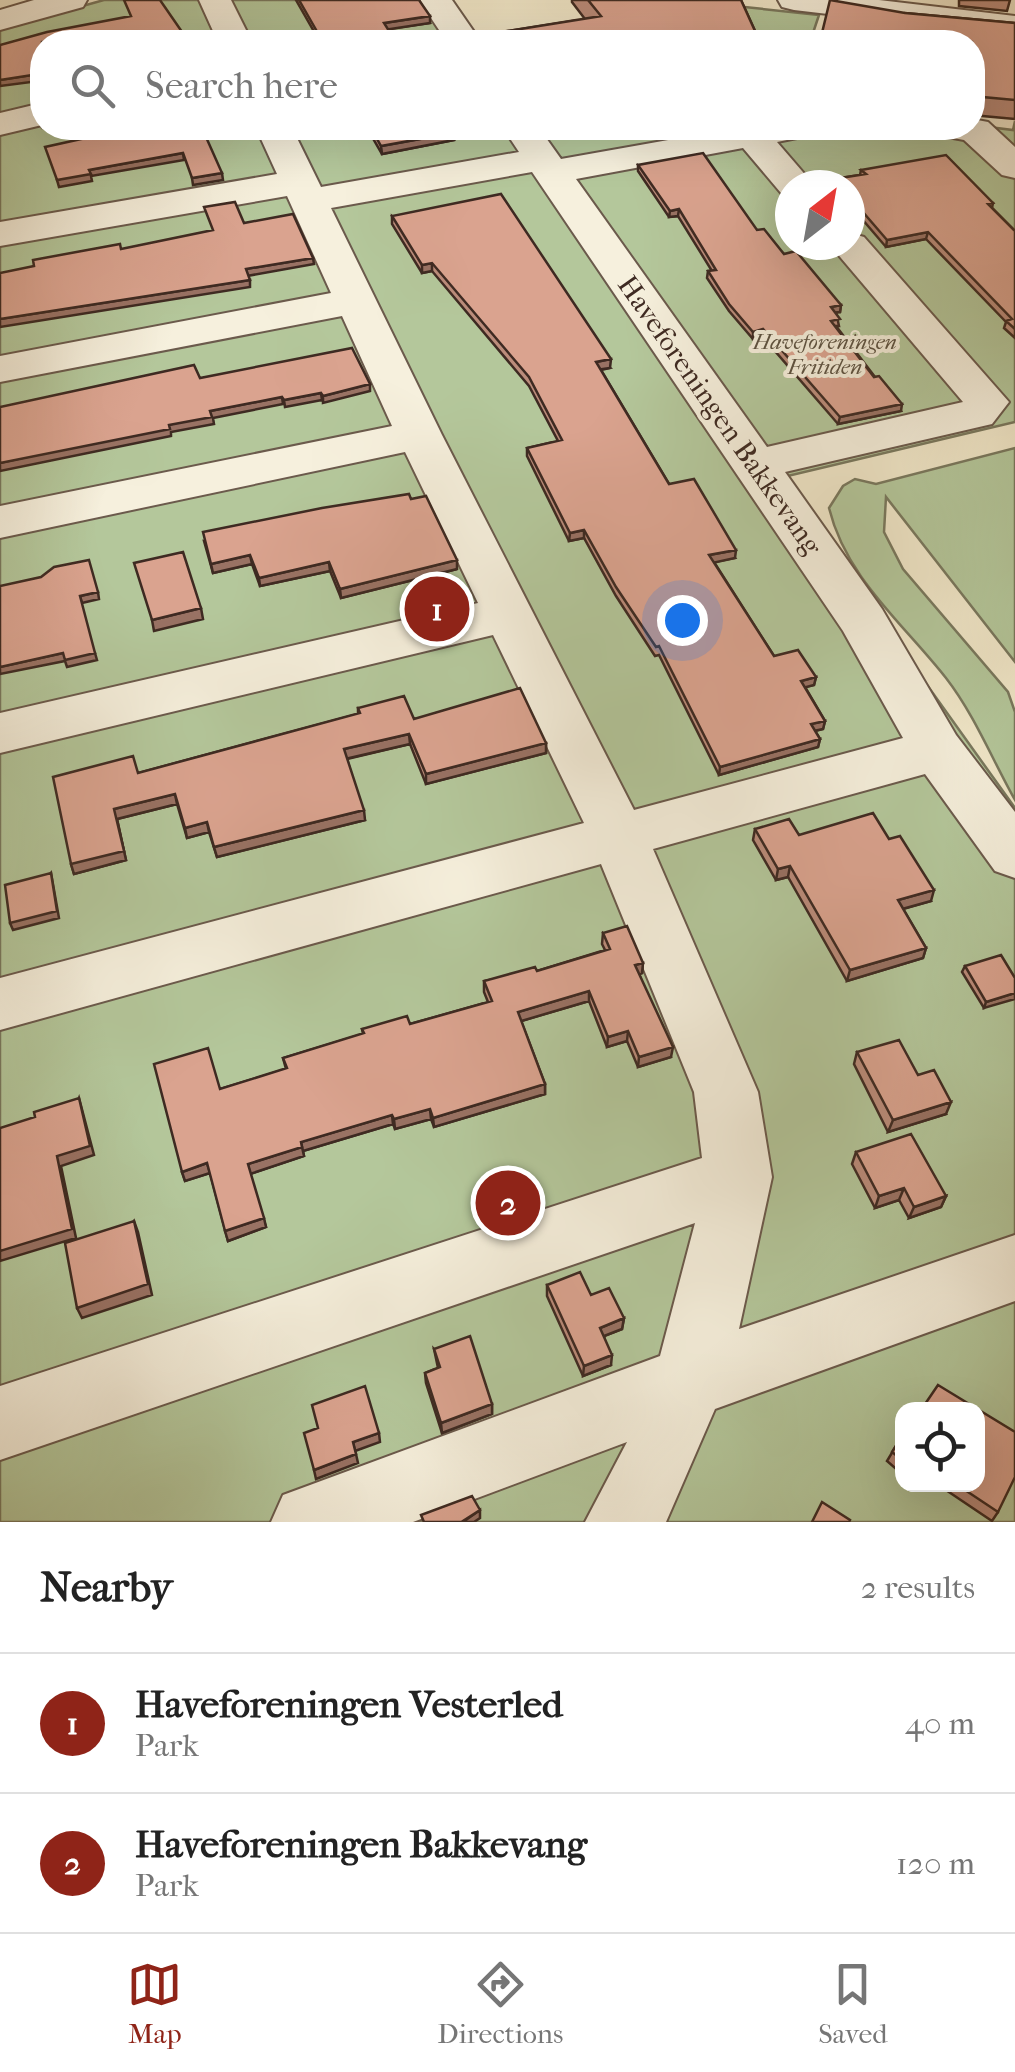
<!DOCTYPE html>
<style>
body{margin:0;font-family:"IM FELL French Canon",serif;background:#f2f2f2;color:#222}
.controls{position:absolute;right:30px;bottom:30px;display:grid;overflow:hidden;border-radius:20px;box-shadow:0 10px 40px #0002}
.controls button{width:90px;height:90px;display:grid;place-items:center;padding:0;border:0;border-bottom:2px solid #e0e0e0;background:#fff;color:#222;font:50px sans-serif}
.compass{position:absolute;left:775px;top:170px;width:90px;height:90px;border-radius:50%;background:#fff;box-shadow:0 10px 40px #0002;rotate:31deg}
.you{position:absolute;left:682px;top:620px;width:35px;height:35px;margin:-25px;border:8px solid #fff;border-radius:50%;background:#1a73e8;box-shadow:0 0 0 15px #1a73e833}
.badge{display:grid;place-items:center;width:65px;height:65px;border-radius:50%;background:#8f2418;color:#fff;font-size:32px;font-weight:700}
.pin{position:absolute;translate:-50% -50%;border:5px solid #fff;box-shadow:0 2px 10px #0006}
.list{margin:0;padding:0;list-style:none}
h2{display:flex;justify-content:space-between;align-items:center;height:130px;margin:0;padding:0 40px;font-size:42px}
h2 small{font-size:32px;font-weight:400;color:#767676}
.list li{display:grid;grid-template-columns:65px 1fr auto;gap:30px;align-items:center;box-sizing:border-box;height:140px;padding:0 40px;border-top:2px solid #e0e0e0}
.list b{display:block;font-size:38px;white-space:nowrap}
.list p{margin:0;font-size:32px;white-space:nowrap;color:#767676}
.list em{font-size:32px;font-style:normal;color:#767676}
.icon{flex:none;width:55px;height:55px;fill:none;stroke:currentColor;stroke-width:2;stroke-linecap:round;stroke-linejoin:round}
.map{position:relative;flex:none;width:1015px;height:1522px;overflow:hidden}
.search{position:absolute;background:#fff;box-shadow:0 10px 40px #0002;left:30px;right:30px;top:30px;height:110px;display:flex;align-items:center;gap:25px;box-sizing:border-box;padding:0 35px;border-radius:40px;color:#767676;font-size:38px}
.sheet{height:410px;background:#fff}
nav{display:flex;justify-content:space-around;align-items:center;box-sizing:border-box;height:140px;border-top:2px solid #e0e0e0;background:#fff;font-size:28px;color:#767676}
nav a{display:grid;justify-items:center;gap:5px}
nav .on{color:#8f2418}
.map>svg:first-child{display:block}
</style>
<div class="map">
<svg width="1015" height="1522" viewBox="0 0 1015 1522">
<rect width="100%" height="100%" fill="#f1e8ca"/>
<filter id="stains"><feTurbulence type="fractalNoise" baseFrequency=".002" numOctaves="4"/><feColorMatrix values="0 0 0 0 .2 0 0 0 0 .09 0 0 0 0 .02 0 0 0 .5 -.17"/></filter>
<radialGradient id="worn" r=".72"><stop offset=".6" stop-color="#630" stop-opacity="0"/><stop offset="1" stop-color="#630" stop-opacity=".3"/></radialGradient>
<path fill="#b4c79b" stroke="#79785e" stroke-width="2.5" fill-rule="evenodd" d="M104 0H435L466 42H42V128H526L554 167 528 128 973 125 1013 130 1015 121V422L779 478 1015 808V1522H0V29ZM790 185H850V245H790ZM902 1410H978V1484H902Z
M735 6 819 15 810 42H477Z
M1015 448V662L886 497 884 532 903 569 1008 692 1015 712V800C993 761 974 714 946 678 903 623 846 578 829 508L843 486 855 479 876 484Z"/>
<g fill="none" stroke-linecap="round" stroke-linejoin="round">
<g stroke="#6b5a4c" stroke-width="4">
<path id="minor" d="M34 0H87L83 7 0 30V10Z
M199 0H231L252 42H218Z
M419 0H452L481 42H447Z
M778 0H879L1015 16V36L794 10 782 7Z
M42 103V125L0 135V113Z
M972 119 988 122 1015 147V178L1002 175 964 140 942 136 937 128H972Z
M256 128H292L321 187 519 152 503 128H539L561 159 736 128H812L807 136 777 142 814 185H790V195L781 193 743 148 576 179 767 447 963 402 830 245H850V233L864 237 1009 402 992 424 785 472 882 609 956 735 1015 812V878L995 871 925 774 653 849 758 1092 772 1177 739 1329 1015 1235V1301L715 1409 666 1522H585L627 1442 413 1522H271L283 1495 660 1356 695 1223 0 1460V1386L702 1158 694 1092 601 864 0 1030V978L584 823 493 635 0 753V713L478 603 405 452 0 538V506L392 426 342 316 0 382V356L331 293 287 196 0 246V222L277 174ZM532 172 843 631 903 738 634 810 442 435 331 208Z"/>
</g>
<use href="#minor" fill="#f6f0dd" fill-rule="evenodd"/>
</g>
<path fill="#bb8c7b" stroke="#3e2a22" stroke-width="2.5" d="M296 0H419L430 23 388 29 396 42H320Z
M572 0H741L760 42H495V33L585 19 572 2Z
M959 0H1010L1007 11 959 6Z
M905 13 1015 23V119L972 115V42L821 37Z
M367 128H450L454 140 382 154Z
M649 128H709L656 136Z
M638 165 757 230 841 305 840 312H836L839 326H836L901 411 838 424 762 336 753 339 729 311 707 278 708 271H712L678 216 669 217 638 171Z
M861 170 993 203 992 208 1015 231V338L1004 328 1006 322 926 239 886 247 850 205V185H833L834 179 860 175Z
M392 216 610 368 601 370 669 484 735 558 714 562 774 656 816 677 814 685 805 687 825 721 823 729 815 731 820 739 818 747 719 775 659 655 655 656 616 596 584 538 569 541 527 456V448L558 441 529 386 432 271 422 273 392 224Z
M204 541 457 569 341 598 330 571 260 586 252 564 213 573Z
M358 708 546 743V753L426 784 410 744 347 759 365 820 217 857 209 832 187 838 177 804 117 819 126 860 74 874 71 864 138 773 358 714Z
M755 829 799 835 889 839 931 901 903 909 926 948 923 958 847 981 788 877 776 880 753 840Z
M603 933 643 963 642 973 639 974 671 1057 638 1067 627 1041 607 1047 589 1001 521 1021 545 1084V1094L434 1127 431 1119 395 1129 393 1124 303 1151 304 1156 250 1174 266 1227 228 1241 210 1173 185 1181 182 1172 220 1089 286 1069 283 1058 363 1034 362 1029 410 1024 488 1002 484 992V981L537 971 605 950 602 944Z
M965 966 1015 978 984 1008 962 972Z
M857 1052 918 1075 946 1114 888 1132 854 1064Z
M856 1152 946 1196 941 1207 909 1218 899 1200 875 1208 852 1164Z
M547 1285 591 1295 624 1318 622 1329 604 1336 611 1365 583 1376 547 1296Z
M434 1349 492 1404V1414L442 1433 426 1383 425 1373 438 1368Z
M902 1436V1474L887 1461Z
M937 1484H978L998 1512 992 1521Z"/>
<path fill="#997264" stroke="#3e2a22" stroke-width="2.5" d="M430 16V23L384 30V23Z
M38 74 39 81 0 86V80Z
M657 128H709L656 136Z
M453 133 454 140 382 154 381 146Z
M183 153 184 160 91 176 92 181 59 187 57 180 89 170Z
M222 173 223 180 193 185 192 178Z
M679 209 678 216 669 217 670 211Z
M928 232 926 239 886 247 887 240Z
M313 258 314 264 247 276 246 269Z
M432 263V271L422 273V265Z
M250 280V287L0 327V319Z
M841 305 840 312 830 313 831 307Z
M763 329 762 336 753 339V332Z
M611 359 610 368 596 370V362Z
M370 384V391L323 403V396Z
M321 393 322 400 285 407 284 400Z
M282 397 283 404 213 418 214 424 171 432V436L0 471V463L169 425 210 411Z
M902 404 901 411 838 424 840 417Z
M584 530V538L569 541 570 533Z
M736 550 735 558 708 564 709 555Z
M250 555 252 564 213 573 211 564Z
M457 560V569L341 598 340 589Z
M329 562 330 571 260 586 259 578Z
M98 592 99 599 82 603 80 596Z
M201 608 203 619 154 631 152 620Z
M63 653H95L97 660 67 667 65 661 0 674V667Z
M816 677 814 685 799 689 801 681Z
M825 721 823 729 809 732 811 724Z
M409 734 410 744 345 759 344 749Z
M820 739 818 747 719 775 720 767Z
M546 743V753L426 784V774Z
M175 794 177 804 117 819 126 860 74 874 71 864 114 809Z
M364 810 365 820 217 857 214 847Z
M207 822 209 832 187 838 185 828Z
M790 866 788 877 776 880 778 869Z
M51 873 59 918 13 930 10 923Z
M934 890 931 901 895 911 898 900Z
M926 948 923 958 847 981 850 970Z
M643 963 642 973 634 976 635 965Z
M589 991V1001L518 1022V1012Z
M1015 993V999L984 1008 986 1002Z
M628 1031 627 1041 607 1047 608 1037Z
M673 1047 671 1057 638 1067 639 1057Z
M545 1084V1094L434 1127 433 1118Z
M79 1098 94 1155 61 1166 76 1238 0 1261V1251L57 1156Z
M951 1102 946 1114 888 1132 893 1120Z
M430 1109 431 1119 395 1129 394 1119Z
M392 1115 393 1124 303 1151 301 1142Z
M302 1147 304 1156 250 1174 248 1164Z
M207 1163 210 1173 185 1181 182 1172Z
M904 1188 899 1200 875 1208 879 1196Z
M946 1196 941 1207 909 1218 914 1207Z
M264 1218 266 1227 228 1241 225 1231Z
M134 1221 138 1232 152 1295 82 1318 77 1308Z
M624 1318 622 1329 599 1338 600 1328Z
M612 1355 611 1365 583 1376 584 1366Z
M492 1404V1414L442 1433 441 1423Z
M379 1433 380 1442 355 1451 353 1442Z
M356 1454 358 1463 316 1479 314 1470Z
M480 1510V1518L474 1522H463Z"/>
<path fill="#daa38f" stroke="#3e2a22" stroke-width="2.5" d="M124 0H160L189 42H42V81L38 74 0 80V45L47 32 131 16Z
M299 0H419L430 16 384 23 396 42H323Z
M588 0H741L760 42H502L495 33 601 16Z
M830 0 905 13 1015 23V100L972 96V42H813L814 37H821Z
M131 128H202L222 173 192 178 183 153 89 170 91 174 57 180 45 147Z
M371 128H450L453 133 381 146Z
M703 153 757 230 764 229 784 254 796 251 841 305 831 307 840 319 831 321 874 377 879 376 902 404 840 417 763 329 753 332 729 304 708 271 716 270 679 209 670 211 638 165Z
M946 155 993 203 988 204 1015 231V329L1006 321 1012 319 928 232 887 240 850 197V185H839L834 179 866 174 861 170Z
M501 194 611 359 596 362 669 484 694 479 736 550 709 555 774 656 798 650 816 677 801 681 825 721 811 724 820 739 720 767 659 646 656 647 616 587 584 530 570 533 527 448 562 440 529 377 432 263 422 265 392 216Z
M235 202 244 223 293 214 313 258 246 269 250 280 0 319V273L34 266 33 260 120 244 121 249 213 230 204 207Z
M352 348 370 384 323 396 321 393 284 400 282 397 210 411 212 417 169 425 170 429 0 463V407L194 365 200 378Z
M409 494 411 499 426 496 457 560 340 589 329 562 259 578 250 555 211 564 203 532 322 508Z
M183 552 201 608 152 620 134 563Z
M89 560 98 592 80 596 95 653 65 660 63 653 0 667V586L41 577 54 567Z
M520 688 546 743 426 774 409 734 344 749 364 810 214 847 207 822 185 828 175 794 114 809 124 851 71 864 53 777 133 756 138 773 360 713 358 708 404 696 414 719Z
M873 813 889 839 900 836 934 890 898 900 926 948 850 970 790 866 778 869 755 829 789 819 799 835Z
M51 873 57 911 10 923 5 885Z
M627 926 643 963 635 965 673 1047 639 1057 628 1031 608 1037 589 991 518 1012 545 1084 433 1118 430 1109 394 1119 392 1115 301 1142 302 1147 248 1164 264 1218 225 1231 207 1163 182 1172 154 1064 208 1048 220 1089 287 1068 283 1058 364 1033 362 1029 407 1016 410 1024 492 1001 484 981 535 967 537 971 610 949 603 933Z
M1001 955 1015 978V993L986 1002 965 966Z
M899 1040 918 1075 934 1070 951 1102 893 1120 857 1052Z
M79 1098 90 1146 57 1156 72 1229 0 1251V1128L35 1117 34 1112Z
M911 1134 946 1196 914 1207 904 1188 879 1196 856 1152Z
M134 1221 148 1284 77 1308 65 1243Z
M580 1272 591 1295 609 1288 624 1318 600 1328 612 1355 584 1366 547 1285Z
M470 1336 492 1404 441 1423 425 1373 440 1367 434 1349Z
M938 1385 1015 1432V1477L998 1512 956 1484H978V1410H921Z
M365 1386 379 1433 353 1442 356 1454 314 1470 304 1433 318 1428 312 1405Z
M902 1436V1460L892 1452Z
M472 1496 480 1510 463 1521 464 1522H424L421 1515Z
M822 1502 850 1520 849 1522H812Z"/>
<g text-anchor="middle" dominant-baseline="central" stroke-width="8" stroke-linejoin="round" paint-order="stroke">
<g font-size="22" font-style="italic" fill="#5c5140" stroke="#f6f0dd">
<text x="825" y="342">Haveforeningen<tspan x="825" dy="25">Fritiden</tspan></text>
</g>
<g font-size="28" fill="#3e2a22" stroke="#f6f0dd">
<text transform="translate(720 415) rotate(55)">Haveforeningen Bakkevang</text>
</g>
</g>
<rect width="100%" height="100%" filter="url(#stains)"/>
<rect width="100%" height="100%" fill="url(#worn)"/>
</svg>
<div class="controls">
<button><svg class="icon" aria-label="locate" viewBox="0 0 24 24"><circle cx="12" cy="12" r="6"/><path d="M12 2v4M12 18v4M2 12h4M18 12h4"/></svg></button>
</div>
<svg class="compass" viewBox="-18 -18 36 36"><path d="M0-13l5 13h-10z" fill="#e53935"/><path d="M0 13l5-13h-10z" fill="#767676"/></svg>
<div class="you"></div>
<div class="pin badge" style="left:437px;top:609px">1</div>
<div class="pin badge" style="left:508px;top:1203px">2</div>
<div class="search"><svg class="icon" aria-label="search" viewBox="0 0 24 24"><circle cx="10" cy="10" r="6"/><path d="M15 15l6 6"/></svg>Search here</div>
</div>
<section class="sheet">
<h2>Nearby<small>2 results</small></h2>
<ul class="list">
<li><span class="badge">1</span><div><b>Haveforeningen Vesterled</b><p>Park</p></div><em>40 m</em></li>
<li><span class="badge">2</span><div><b>Haveforeningen Bakkevang</b><p>Park</p></div><em>120 m</em></li>
</ul>
</section>
<nav>
<a class="on"><svg class="icon" aria-label="map" viewBox="0 0 24 24"><path d="M3 6l6-2 6 2 6-2v14l-6 2-6-2-6 2zM9 4v14M15 6v14"/></svg>Map</a>
<a><svg class="icon" aria-label="directions" viewBox="0 0 24 24"><path d="M12 3l9 9-9 9-9-9zM9 14v-3h6M13 9l2 2-2 2"/></svg>Directions</a>
<a><svg class="icon" aria-label="saved" viewBox="0 0 24 24"><path d="M7 4h10v16l-5-4-5 4z"/></svg>Saved</a>
</nav>
